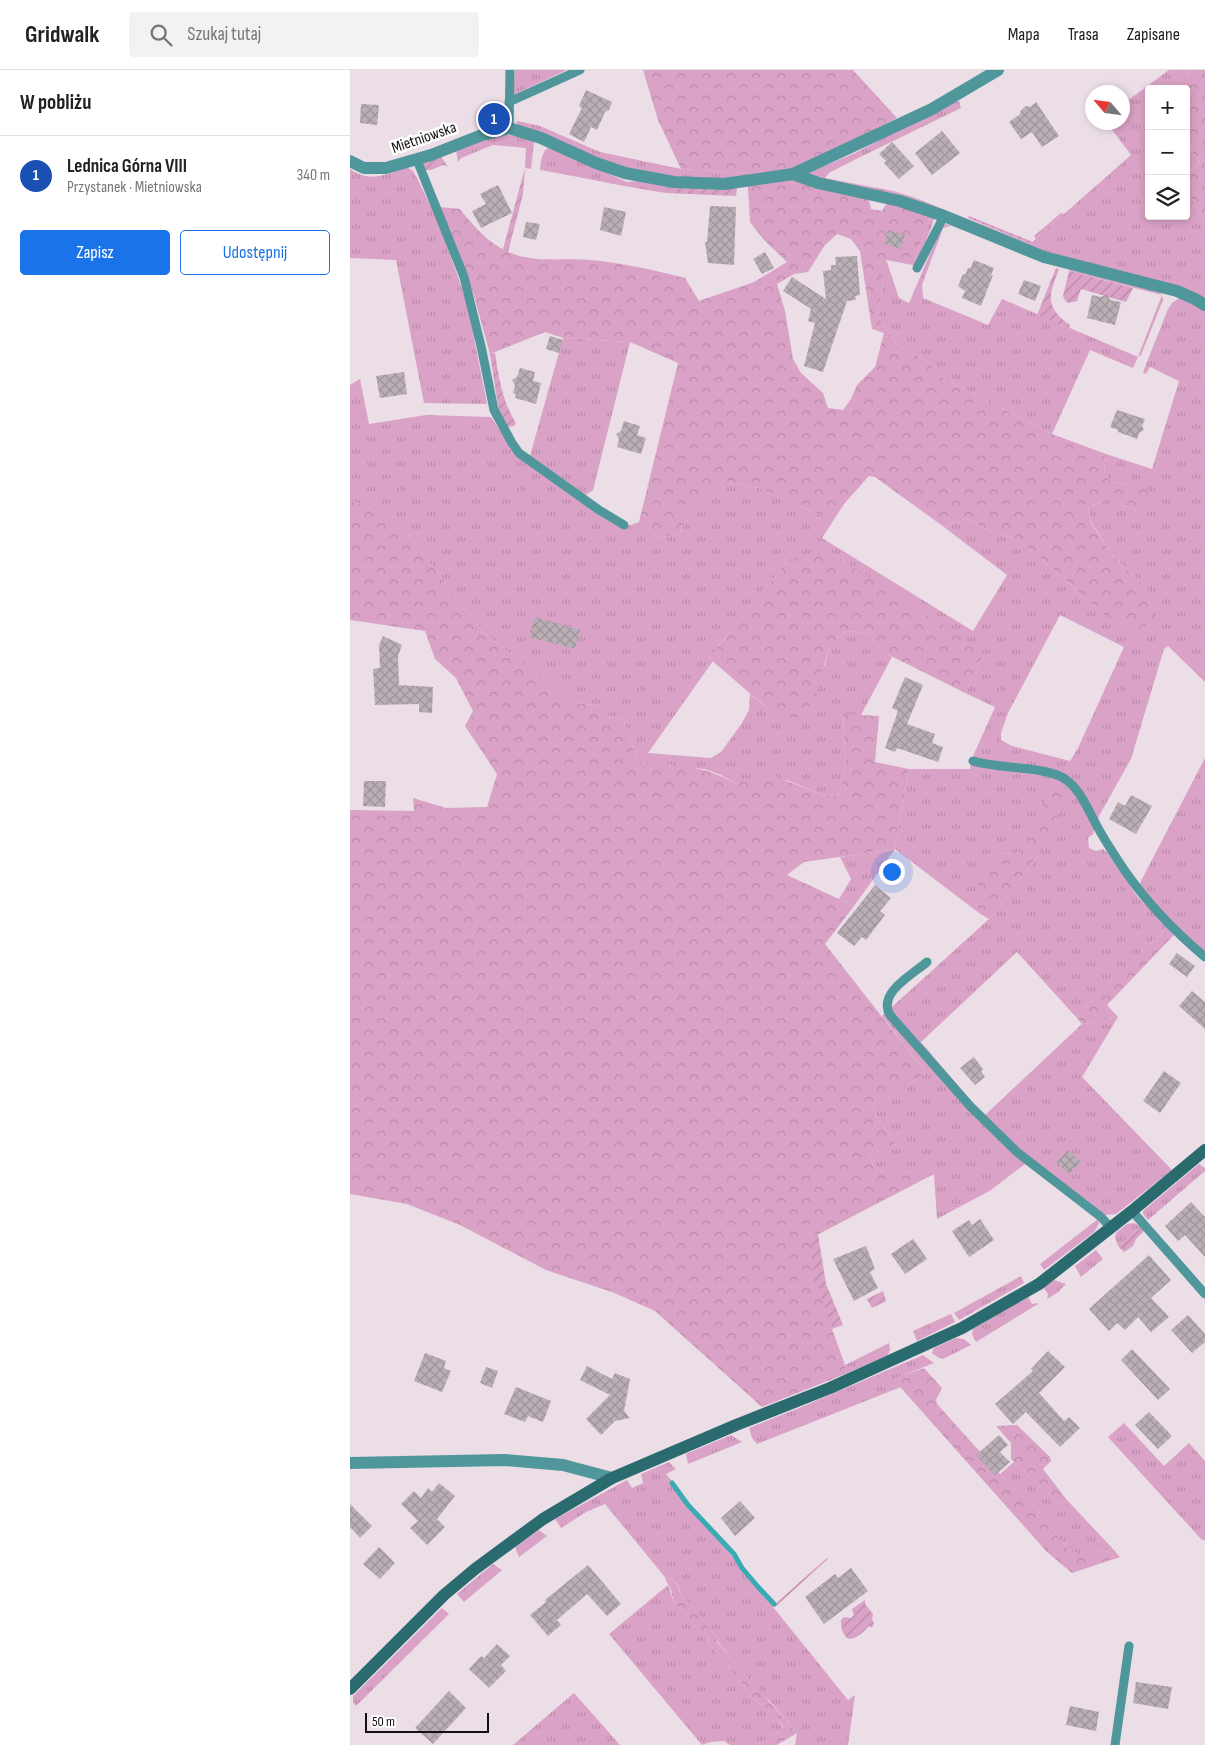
<!DOCTYPE html>
<html lang="pl">
<meta charset="utf-8">
<style>
body{margin:0;font-family:"Sofia Sans Condensed",sans-serif;background:#f2f2f2;color:#222}
.controls{position:absolute;right:15px;top:15px;display:grid;overflow:hidden;border-radius:5px;box-shadow:0 2px 8px #0003}
.controls button{width:45px;height:45px;display:grid;place-items:center;padding:0;border:0;border-bottom:1px solid #e0e0e0;background:#fff;color:#222;font:25px sans-serif}
.compass{position:absolute;left:735px;top:15px;width:45px;height:45px;border-radius:50%;background:#fff;box-shadow:0 2px 8px #0003;rotate:298deg}
.scale{position:absolute;left:15px;bottom:12px;width:124px;box-sizing:border-box;padding-left:5px;border:2px solid #130f12;border-top:0;font-size:14px;line-height:18px;white-space:nowrap;color:#130f12;-webkit-text-stroke:4px #fff;paint-order:stroke}
.you{position:absolute;left:541px;top:801px;width:18px;height:18px;margin:-12px;border:4px solid #fff;border-radius:50%;background:#1a73e8;box-shadow:0 0 0 8px #1a73e833}
.badge{display:grid;place-items:center;width:32px;height:32px;border-radius:50%;background:#1a73e8;color:#fff;font-size:16px;font-weight:700}
.pin{position:absolute;translate:-50% -50%;border:2px solid #fff;box-shadow:0 1px 5px #0006}
.list{margin:0;padding:0;list-style:none}
h2{display:flex;justify-content:space-between;align-items:center;height:65px;margin:0;padding:0 20px;font-size:21px}
h2 small{font-size:16px;font-weight:400;color:#767676}
.list li{display:grid;grid-template-columns:32px 1fr auto;gap:15px;align-items:center;box-sizing:border-box;height:80px;padding:0 20px;border-top:1px solid #e0e0e0}
.list b{display:block;font-size:19px;white-space:nowrap}
.list p{margin:0;font-size:16px;white-space:nowrap;color:#767676}
.list em{font-size:16px;font-style:normal;color:#767676}
.actions{display:flex;gap:10px;padding:15px 20px}
.actions a{flex:1;padding:11px 0;border:1px solid #1a73e8;border-radius:5px;text-align:center;font-size:18px;color:#1a73e8}
.actions .main{background:#1a73e8;color:#fff}
.icon{flex:none;width:28px;height:28px;fill:none;stroke:currentColor;stroke-width:2;stroke-linecap:round;stroke-linejoin:round}
.map{position:relative;flex:none;width:855px;height:1675px;overflow:hidden}
header{display:flex;align-items:center;gap:30px;box-sizing:border-box;height:70px;padding:0 25px;background:#fff;border-bottom:1px solid #e0e0e0}
header strong{font-size:24px}
nav{display:flex;gap:28px;margin-inline-start:auto;font-size:18px}
.search{width:350px;height:45px;background:#f2f2f2;display:flex;align-items:center;gap:12px;box-sizing:border-box;padding:0 18px;border-radius:5px;color:#767676;font-size:19px}
main{display:flex}
aside{flex:1;background:#fff}
.map>svg:first-child{display:block}
</style>
<header>
<strong>Gridwalk</strong>
<div class="search"><svg class="icon" aria-label="search" viewBox="0 0 24 24"><circle cx="10" cy="10" r="6"/><path d="M15 15l6 6"/></svg>Szukaj tutaj</div>
<nav><a>Mapa</a><a>Trasa</a><a>Zapisane</a></nav>
</header>
<main>
<aside>
<h2>W pobliżu<small></small></h2>
<ul class="list">
<li><span class="badge" style="background:#1a4fb4">1</span><div><b>Lednica Górna VIII</b><p>Przystanek · Mietniowska</p></div><em>340 m</em></li>
</ul>
<div class="actions"><a class="main">Zapisz</a><a>Udostępnij</a></div>
</aside>
<div class="map">
<svg width="855" height="1675" viewBox="0 0 855 1675">
<defs>
<pattern id="grass-tufts" width="24" height="20" patternUnits="userSpaceOnUse" patternTransform="scale(1.25)"><rect width="24" height="20" fill="#daa2c6"/><path d="M3 7l-1-3M5 7V3M7 7l1-3M15 17l-1-3M17 17v-4M19 17l1-3" fill="none" stroke="#ba8aa9"/></pattern>
<pattern id="forest-crowns" width="20" height="18" patternUnits="userSpaceOnUse" patternTransform="scale(1.25)"><rect width="20" height="18" fill="#daa2c6"/><path d="M2 6a3 3 0 1 1 6 0M12 15a3 3 0 1 1 6 0" fill="none" stroke="#ba8aa9"/></pattern>
<pattern id="garden-furrows" width="10" height="10" patternUnits="userSpaceOnUse" patternTransform="scale(1.25)"><rect width="10" height="10" fill="#daa2c6"/><path d="M-1 1l2-2M0 10L10 0M9 11l2-2" fill="none" stroke="#ba8aa9"/></pattern>
<pattern id="building-cross-hatch" width="8" height="8" patternUnits="userSpaceOnUse" patternTransform="scale(1.25)"><rect width="8" height="8" fill="#baaeb5"/><path d="M0 0l8 8M0 8l8-8" fill="none" stroke="#9f949b"/></pattern>
</defs>
<rect width="100%" height="100%" fill="#ebdee6"/>
<path fill="url(#grass-tufts)" fill-rule="evenodd" d="M165 0H217L163 25Z
M819 0H841L829 12 827 19H799V146H836V121L855 150V229L737 195 466 110 458 103 505 83 603 32 609 31 611 38 498 93 479 103 475 108 543 121 563 127 680 174 781 85 757 53 772 52 773 34Z
M168 51 190 56 250 82 331 99 397 103V107L373 110 330 107 271 97 168 55 166 52Z
M158 65 169 66 184 72 181 99 175 98 176 78 143 75 111 88 108 92 106 80 145 66Z
M836 73 850 92 836 106Z
M199 77 277 112 289 111 321 115 316 123C274 117 232 107 190 100 191 92 191 82 199 77Z
M57 97 63 101 67 108 87 149 117 232 137 334 74 333 46 190 0 188V99C20 113 36 105 57 97Z
M581 144 584 147 582 156 565 196 563 195Z
M596 154 685 189 601 156 593 158 572 215 573 228 638 255 652 229 788 287 812 225 719 201 720 200 809 221 812 225 813 230 791 285 788 287 783 298 740 280 702 364 592 307 577 291 547 275 528 246 536 189 549 228 559 233 591 158Z
M828 229H833L855 241V612L818 576 814 579 781 689 749 746 743 764 738 768 739 778 746 781 753 779 758 783 787 826 817 857 726 947 667 882 571 972 634 1046 732 954 768 947 732 1007 822 1100 766 1144 754 1145 748 1150 749 1154 744 1162 694 1200 690 1194 748 1149 675 1094 641 1120 587 1149 584 1105 525 1100 519 1085 546 1074 521 1038 576 1003 532 946 639 849 700 771 679 769 670 782 652 784 625 832 629 843 545 779 504 836 489 829 501 809 490 787 545 779 559 699H620L624 684 645 637 615 623 634 585 482 483 439 489 359 588 363 591 298 683 361 688 371 682 392 653 399 640 400 624 425 645 475 595 478 580 496 561 520 564 528 577 542 587 511 645H493L496 700 488 725 474 726 437 710 387 714 371 705 354 699 288 692 274 651 259 646 248 635 224 633 134 563 46 449 0 430V315L10 309 19 354 76 345 141 347 167 386 257 450 272 458 289 452 308 468 330 463 348 428 375 411 408 418 478 448H485L472 468 623 561 657 505 594 457 616 448 637 460 668 470 717 511 748 541 798 519 763 486 741 452 738 438 751 431 792 440 791 410 775 415 761 412 754 402 756 384 802 399 829 311 800 297 796 304 793 302 818 239 822 233ZM710 545 774 577 728 678 720 691 662 676 651 670V663L658 643Z
M213 268 280 272 243 420 236 425 180 386Z
M855 688V882L812 845 790 815 791 811Z
M849 1094 855 1098V1101L798 1150 793 1144V1141Z
M784 1153 791 1157 768 1176 765 1168 766 1163 777 1154Z
M746 1180 753 1189 731 1207 725 1196Z
M671 1206 674 1213 609 1250 604 1243Z
M704 1210 716 1214 707 1223 697 1229 698 1224 693 1217Z
M678 1227 682 1234 687 1233 688 1234 626 1272 622 1264 623 1259Z
M601 1244 605 1252 567 1271 563 1261Z
M606 1268 614 1269 621 1275 593 1289 589 1288 582 1283 584 1278Z
M539 1273 540 1280 538 1285 495 1304V1295Z
M573 1285 584 1293 544 1309 551 1317 407 1374 402 1368 399 1358 454 1336Z
M774 1353 814 1396 839 1373 855 1391V1470H852L758 1367Z
M381 1365 392 1372 338 1394 336 1384Z
M319 1392 326 1399 316 1404 498 1630 505 1625 498 1675H445L447 1663 418 1629 413 1626 367 1571 365 1565 330 1523C329 1513 323 1509 314 1506L255 1434 236 1442 211 1458 205 1449 277 1410 282 1418 293 1413 291 1404Z
M664 1392 709 1434 717 1430 763 1479 729 1484 719 1480 692 1445 650 1404Z
M189 1460 197 1466 169 1487 165 1477Z
M143 1494 152 1500 114 1532 107 1524Z
M318 1515 324 1534 332 1540 404 1629 423 1644 434 1658 407 1675H380L374 1671 361 1672 352 1675 259 1564Z
M92 1538 99 1544 6 1636 3 1632V1626Z
M224 1623 270 1675H163Z"/>
<path fill="url(#forest-crowns)" fill-rule="evenodd" d="M293 0H503L547 48 500 72 447 110 514 126 519 131 521 139 532 141 538 131 581 144 563 195 536 190 528 246 547 275 577 291 592 307 702 364 756 384 754 402 761 412 775 415 791 410 803 426 792 440 751 431 738 438 741 453 763 486 798 519 805 551 786 560 767 552 748 541 717 511 668 470 637 460 616 448 594 457 525 407 519 406 494 434 485 448H478L408 418 375 411 348 428 330 463 308 468 289 452 328 293 280 272 213 268 195 262 140 284 124 226 111 189 89 137 110 139C128 162 148 184 180 188 200 191 221 188 241 190 273 193 304 200 335 208L349 231 404 212 437 192 414 170 400 152 397 103 331 99 308 50ZM487 164 501 169 510 181 522 259 534 263 525 297 507 315 501 329 493 340 478 338 473 323 451 303 443 289 435 241 427 214 444 204 458 202 475 175Z
M841 0H855V150L836 121V106L850 92 836 73V19H827L829 12Z
M0 430 46 449 134 563 224 633 248 635 259 646 274 651 288 692C326 695 353 695 387 714L415 702 474 726 488 725 496 700 493 644 529 646 525 692 559 699 545 779 454 792 437 805 504 836 475 874 576 1003 521 1038 546 1074 519 1085 525 1100 584 1104 461 1168 482 1259 495 1295V1304L412 1337 305 1241 262 1222 196 1200 110 1155 57 1134 0 1124V740L64 741 63 728 96 738 137 737 147 704 115 656 123 641 106 608 85 589 75 561 0 550Z
M472 481 482 483 632 580 634 585 615 623 537 584 528 577 520 564 496 561 478 580 466 626 453 645 444 648 425 645 359 588 439 489Z
M703 712 716 719 700 771 639 849 629 843 625 832 631 801 652 784 670 782 679 769Z
M817 857 824 865 757 935 768 947 732 954 726 947Z
M574 1298 592 1318 586 1330 587 1334 650 1404 692 1445 719 1480 729 1484 763 1479 770 1487 722 1503 697 1482 543 1309Z
M667 1355 700 1387 701 1391 693 1399 717 1430 709 1434 661 1389V1373L646 1356Z
M314 1506C323 1509 328 1513 330 1523L365 1565 367 1572 447 1663 427 1675H407L434 1657 423 1644 404 1629 332 1540 324 1534 321 1520Z"/>
<path fill="url(#garden-furrows)" d="M90 85 98 97 93 95 81 100H74L73 92Z
M175 98 173 124 158 182 153 179Z
M321 115 387 118 386 126 316 123Z
M711 143 714 144 686 169 684 166Z
M619 146 683 172 680 174 618 148Z
M706 198 709 199C699 225 694 237 720 255L719 258 687 245Z
M719 201 783 218 776 232 731 219 727 231 718 233 715 230 713 226Z
M145 283C149 308 152 331 166 353L164 356 158 357 149 342 140 284Z
M791 1157 795 1160 786 1169 783 1176 774 1182 768 1176Z
M468 1164 476 1214 493 1255 482 1259 462 1197 461 1167Z
M533 1221 536 1231 522 1238 517 1229Z
M477 1488 478 1489 425 1537 424 1535Z
M515 1530V1534L523 1544 522 1550 524 1553 522 1558 519 1556C515 1560 511 1565 506 1567 495 1574 490 1558 491 1550L494 1547 501 1548 504 1545 502 1539Z"/>
<g fill="none" stroke-linecap="round" stroke-linejoin="round">
<path stroke="#39abb2" stroke-width="5" d="M322 1413 338 1435 384 1484 392 1498 409 1518 424 1534"/>
</g>
<path fill="url(#building-cross-hatch)" d="M236 20 262 32 259 40 255 42 247 60 241 57 234 72 219 64 232 38 229 36Z
M686 32 709 66 692 77 682 62 671 69 659 52 670 44 671 40 676 36 680 37Z
M11 34 29 35 27 55 10 53Z
M592 61 610 83 582 105 565 83Z
M542 72 564 96 549 109 534 93 536 91 529 84Z
M148 115 162 143 131 158 122 141 136 134 130 124Z
M360 136 386 137 384 195 358 193 355 172H357Z
M254 137 276 142 271 166 250 160Z
M176 152 190 154 186 170 173 167Z
M538 160 555 165 551 179 534 174Z
M415 182 424 198 412 204 403 189Z
M507 186 510 225 505 226 506 230 497 231 473 302 454 296 465 253 458 251 461 239 433 221 442 207 476 229 473 201 481 200V195H486L485 187Z
M624 190 644 198 641 205H643L631 236 612 228 615 221 608 216 613 204 615 205 618 198 620 199Z
M674 210 691 216 685 231 668 224Z
M757 224 760 230 771 232 765 255 737 248 742 225 751 227Z
M200 266 213 270 209 283 196 279Z
M170 298 185 302 183 311 191 313 186 334 165 328 166 324 163 323 165 315 162 310 167 307Z
M54 302 57 324 30 328 26 306Z
M767 340 795 349 792 356 794 360 790 362 787 369 768 362V360L760 357Z
M274 351 290 356 287 365 296 368 291 384 267 377 269 369 266 364 271 361Z
M185 547 230 560 225 579 179 567Z
M33 566 52 575 48 586 49 615 83 617 82 643 69 642V634L25 635 23 599 30 598 29 575Z
M555 607 573 615 557 654 585 664 582 673 593 677 588 692 547 678 545 682 535 678 548 641 542 638Z
M14 711H36L35 737 13 736Z
M781 725 802 736 786 764 759 749 768 732 775 736Z
M525 815 541 828 530 841 535 845 516 870 512 867 504 876 487 863Z
M827 883 845 896 837 907 819 894Z
M842 921 855 932V959L829 936Z
M624 987 633 999 631 1001 635 1007 625 1015 610 998Z
M814 1001 831 1013 810 1043 793 1031Z
M718 1080 731 1092 719 1104 707 1092Z
M841 1132 855 1147V1187L835 1165 828 1171 815 1156Z
M630 1149 644 1170 619 1187 602 1161 619 1150 622 1155Z
M563 1169 577 1189 555 1204 541 1184Z
M516 1176 525 1199 520 1202 528 1218 504 1231 483 1189Z
M799 1185 821 1210 801 1228 819 1247 801 1262 788 1247 775 1260 767 1253 759 1261 739 1239Z
M838 1245 855 1264V1272L842 1283 821 1260Z
M782 1279 820 1319 808 1330 771 1290Z
M698 1281 715 1297 689 1323 714 1351 719 1347 730 1358 710 1377 676 1342 663 1354 645 1334 683 1301 681 1299Z
M75 1283 96 1291 94 1298 101 1301 92 1322 64 1311Z
M237 1296 262 1309 265 1303 280 1309 274 1341 280 1348 265 1351 251 1365 236 1349 260 1325 230 1310Z
M136 1297 148 1301 142 1318 130 1313Z
M166 1317 201 1331 193 1352 178 1346 175 1352 154 1344Z
M799 1342 822 1366 808 1379 785 1355Z
M649 1365 658 1375 650 1382 660 1392 645 1405 626 1385Z
M89 1413 105 1426 87 1449 95 1457 77 1475 60 1458 68 1451 51 1434 64 1421 71 1428 78 1418 82 1422Z
M390 1431 405 1448 385 1466 371 1448Z
M0 1434 22 1456 10 1468 0 1457Z
M29 1477 45 1493 30 1509 13 1494Z
M238 1495 271 1534 257 1546 237 1524 207 1550 211 1555 198 1566 180 1545 196 1532 195 1530Z
M501 1498 518 1521 474 1554 455 1527 485 1504 488 1508Z
M147 1574 160 1586 151 1595 156 1601 139 1618 119 1599 131 1586 134 1588Z
M786 1612 822 1617 818 1639 783 1633Z
M99 1621 116 1638 83 1674 65 1658Z
M720 1636 749 1642 746 1661 716 1655Z"/>
<g fill="none" stroke-linecap="round" stroke-linejoin="round">
<path stroke="#50979c" stroke-width="9" d="M159 32 230 0
M159 58 160 0
M67 90 114 207 131 276 144 340 162 373 169 383 249 440 274 455
M567 198 594 146
M623 691C648 699 696 696 715 709 731 720 738 740 747 756 755 771 765 786 775 801 798 834 824 861 855 887
M577 892C563 904 527 923 540 945L620 1036 667 1082 751 1147 761 1158
M782 1141 855 1224
M765 1675 779 1576"/>
<path stroke="#50979c" stroke-width="12" d="M0 91 14 98H36L81 85 132 65 159 58 191 68 246 93 275 103 324 112 374 114 443 104 582 39 648 0
M443 104 468 113 550 131 594 146 694 187 827 221 845 229 855 235
M0 1393 154 1390 213 1395 262 1408"/>
<path stroke="#2a6b6f" stroke-width="12" d="M0 1619 94 1525 125 1499 193 1449 262 1408 386 1355 480 1318 612 1258 689 1214 782 1141 855 1080"/>
</g>
<g text-anchor="middle" dominant-baseline="central" stroke-width="5" stroke-linejoin="round" paint-order="stroke">
<g font-size="16" fill="#130f12" stroke="#fff">
<text transform="translate(74 68) rotate(-19)">Mietniowska</text>
</g>
</g>
</svg>
<div class="controls">
<button>+</button>
<button>−</button>
<button><svg class="icon" aria-label="layers" viewBox="0 0 24 24"><path d="M12 4l9 5-9 5-9-5zM3 14l9 5 9-5"/></svg></button>
</div>
<svg class="compass" viewBox="-18 -18 36 36"><path d="M0-13l5 13h-10z" fill="#e53935"/><path d="M0 13l5-13h-10z" fill="#767676"/></svg>
<div class="scale">50 m</div>
<div class="you"></div>
<div class="pin badge" style="left:144px;top:49px;background:#1a4fb4">1</div>
</div>
</main>
